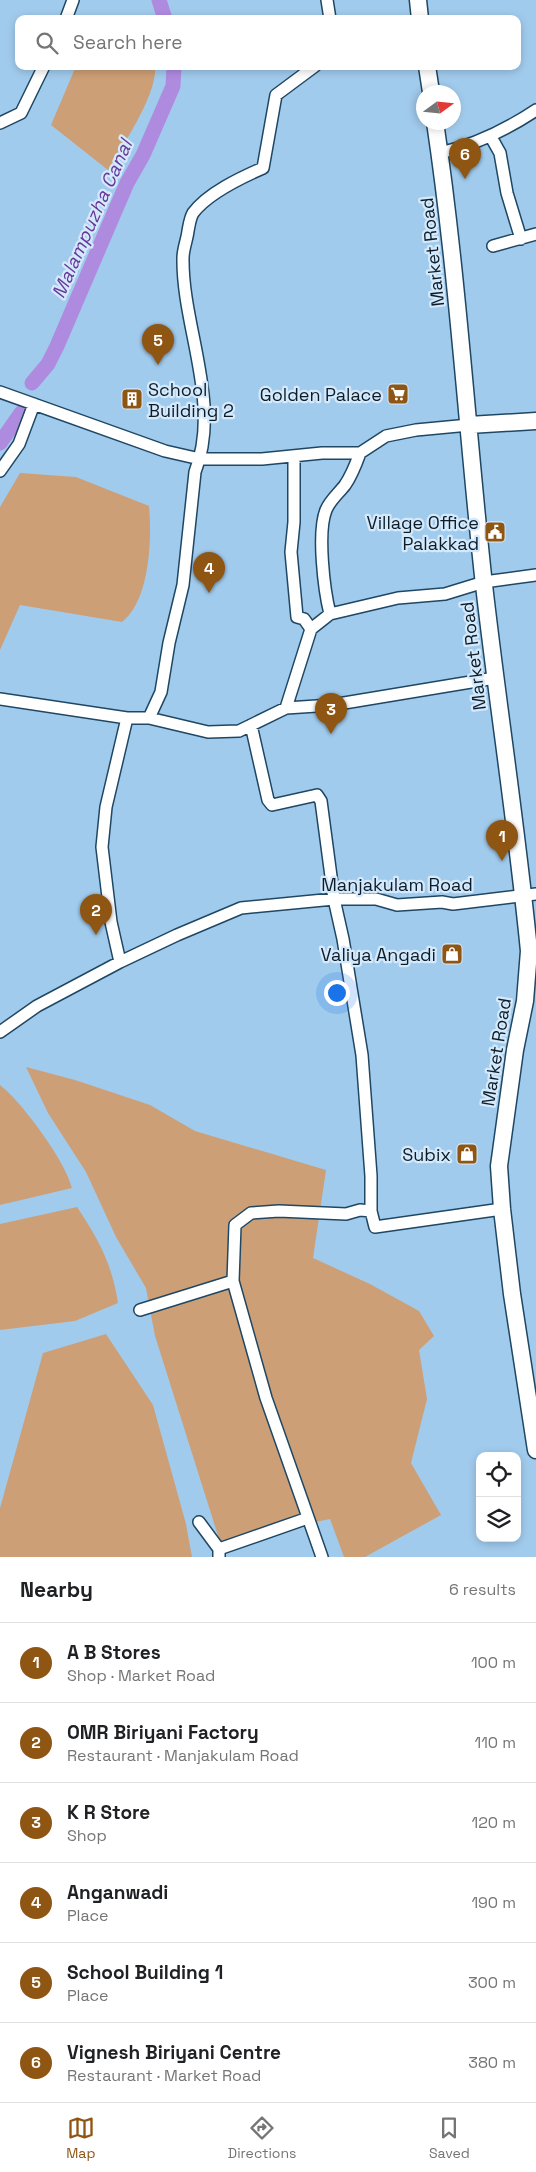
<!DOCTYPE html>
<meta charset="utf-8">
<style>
body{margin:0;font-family:"Space Grotesk",sans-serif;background:#f6f6f6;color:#202124}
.controls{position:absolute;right:15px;bottom:15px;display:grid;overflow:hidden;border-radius:10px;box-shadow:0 2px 8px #0003}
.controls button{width:45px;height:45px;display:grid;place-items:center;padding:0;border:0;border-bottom:1px solid #e0e0e0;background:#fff;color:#202124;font:25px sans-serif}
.compass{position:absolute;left:416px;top:85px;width:45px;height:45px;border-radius:50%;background:#fff;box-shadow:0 2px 8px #0003;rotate:75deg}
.you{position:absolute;left:336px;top:992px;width:18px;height:18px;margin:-12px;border:4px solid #fff;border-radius:50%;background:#1a73e8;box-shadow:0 0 0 8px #1a73e833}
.badge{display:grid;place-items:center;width:32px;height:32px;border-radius:50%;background:#8f5512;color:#fff;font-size:16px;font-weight:700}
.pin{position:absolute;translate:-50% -41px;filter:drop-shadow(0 1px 2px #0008)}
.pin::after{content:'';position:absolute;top:26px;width:18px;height:15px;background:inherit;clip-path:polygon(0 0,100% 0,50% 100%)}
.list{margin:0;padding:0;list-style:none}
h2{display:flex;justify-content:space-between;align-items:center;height:65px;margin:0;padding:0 20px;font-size:21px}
h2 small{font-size:16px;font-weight:400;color:#757577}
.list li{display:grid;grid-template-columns:32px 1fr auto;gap:15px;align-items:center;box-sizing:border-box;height:80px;padding:0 20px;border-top:1px solid #e0e0e0}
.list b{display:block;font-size:19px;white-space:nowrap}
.list p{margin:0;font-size:16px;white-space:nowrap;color:#757577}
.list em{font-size:16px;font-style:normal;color:#757577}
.icon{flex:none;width:28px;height:28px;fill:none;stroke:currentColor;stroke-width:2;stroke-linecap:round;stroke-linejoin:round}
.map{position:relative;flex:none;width:536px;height:1557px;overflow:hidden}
.search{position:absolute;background:#fff;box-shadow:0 2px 8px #0003;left:15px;right:15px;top:15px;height:55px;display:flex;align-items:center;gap:12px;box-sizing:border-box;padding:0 18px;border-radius:10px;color:#757577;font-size:19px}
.sheet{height:545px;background:#fff}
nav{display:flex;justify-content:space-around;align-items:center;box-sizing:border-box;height:70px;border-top:1px solid #e0e0e0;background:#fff;font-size:14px;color:#757577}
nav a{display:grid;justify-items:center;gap:2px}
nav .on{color:#8f5512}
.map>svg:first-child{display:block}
</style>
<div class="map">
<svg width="536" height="1557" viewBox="0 0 536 1557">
<rect width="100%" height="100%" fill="#a1cbed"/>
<path fill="#cd9f76" d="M76 66H155C158 94 122 146 108 170L51 125Z
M20 473 76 477 149 506C152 539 150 600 122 622L20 605 0 650V507Z
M26 1067 75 1080 150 1105 195 1131 326 1170 313 1258 370 1284 419 1311 434 1336 419 1350 427 1399 411 1463 441 1515 365 1557H344L330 1519 220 1542 155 1336 146 1288 116 1237 86 1172 48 1113Z
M0 1085C22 1102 66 1162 72 1188L0 1205Z
M77 1207C99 1240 112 1264 118 1303L75 1321 0 1330V1224Z
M106 1334 153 1405 186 1524 192 1557H0V1508L43 1353Z"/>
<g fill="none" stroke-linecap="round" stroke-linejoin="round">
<path stroke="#af8be0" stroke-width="15" d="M159 0 165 19
M32 383 48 364 57 346 127 183 143 155 173 86 174 66
M0 443 21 413"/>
<g stroke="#1f4763" stroke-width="14">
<path id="street" d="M327 0 330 19
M66 19 73 0
M0 123 21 113 44 66
M491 137 500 153 507 193 521 239
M440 153C475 145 506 130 536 110
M493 246 536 234
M0 392 165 451 200 459H262L322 453H360L386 436 416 430 469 425
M294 456V522L291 552 297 617 304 619 311 629
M0 471 19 444 34 404
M330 614C324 590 317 532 326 510 330 500 339 493 345 485 352 475 356 464 360 453
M0 699 127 718H149L208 732 239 731 286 708 332 705 495 678
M286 708 311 629 330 614 398 598 445 594 484 582 536 575
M149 718 161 692 169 643 183 585 195 472C222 403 182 327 183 258 183 249 187 240 188 231 189 226 190 218 193 213 208 193 240 178 263 168L276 95 315 66
M251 725 268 800 272 805 317 795 321 801 334 899 343 939 362 1055 371 1176V1211
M120 962 111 922 102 847 106 807 127 718
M0 1032 37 1006 120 962 177 935 241 908 334 899H376L397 905 442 902 453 904 536 894
M140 1310 233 1281
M199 1522 219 1549V1557
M219 1549 308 1518
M322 1557 266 1398 233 1281 235 1225 251 1213 279 1211 346 1214 360 1210 371 1211 375 1227 502 1209"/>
</g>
<g stroke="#1f4763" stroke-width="19">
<path id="secondary" d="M418 0 420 19
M427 66 431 92
M435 122C458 276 467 431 484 585 498 707 517 828 529 951L525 1001 515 1050 499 1166 502 1209 512 1294 536 1450
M469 425 536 421"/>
</g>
<use href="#street" stroke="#fff" stroke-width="11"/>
<use href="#secondary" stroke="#fff" stroke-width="16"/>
</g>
<defs>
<g id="supermarket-square" transform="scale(1.125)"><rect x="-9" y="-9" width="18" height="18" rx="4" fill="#8f5512" stroke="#d4e9fb"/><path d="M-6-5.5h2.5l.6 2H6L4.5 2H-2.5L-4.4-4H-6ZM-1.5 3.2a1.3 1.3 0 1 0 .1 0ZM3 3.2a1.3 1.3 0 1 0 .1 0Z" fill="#fff"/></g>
<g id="building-square" transform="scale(1.125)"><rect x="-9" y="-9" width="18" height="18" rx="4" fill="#8f5512" stroke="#d4e9fb"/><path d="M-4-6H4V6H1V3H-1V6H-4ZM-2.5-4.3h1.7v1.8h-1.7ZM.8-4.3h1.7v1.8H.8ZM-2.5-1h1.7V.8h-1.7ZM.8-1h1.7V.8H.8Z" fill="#fff"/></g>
<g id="civic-square" transform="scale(1.125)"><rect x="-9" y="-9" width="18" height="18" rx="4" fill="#8f5512" stroke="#d4e9fb"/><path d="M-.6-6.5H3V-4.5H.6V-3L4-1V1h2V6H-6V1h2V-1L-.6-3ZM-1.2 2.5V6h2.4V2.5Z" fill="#fff"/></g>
<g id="shop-square" transform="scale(1.125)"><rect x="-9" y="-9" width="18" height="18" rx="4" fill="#8f5512" stroke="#d4e9fb"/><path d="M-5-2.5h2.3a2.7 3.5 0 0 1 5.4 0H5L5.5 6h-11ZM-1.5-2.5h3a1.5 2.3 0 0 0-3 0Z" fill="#fff"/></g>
</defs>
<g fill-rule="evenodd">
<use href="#supermarket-square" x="398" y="394"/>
<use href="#building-square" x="132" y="399"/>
<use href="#civic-square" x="495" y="532"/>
<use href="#shop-square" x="452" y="954"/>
<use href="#shop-square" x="467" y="1154"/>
</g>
<g text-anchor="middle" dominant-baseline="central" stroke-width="4.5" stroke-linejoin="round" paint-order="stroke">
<g font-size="18" fill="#0c1d29" stroke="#d4e9fb">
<text transform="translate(432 252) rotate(-96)">Market Road</text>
<text transform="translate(473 656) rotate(-97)">Market Road</text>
<text x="397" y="884">Manjakulam Road</text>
<text transform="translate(496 1052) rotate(-81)">Market Road</text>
</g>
<g font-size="18" fill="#0c1d29" stroke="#d4e9fb" text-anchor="end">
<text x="148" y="389" text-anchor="start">School<tspan x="148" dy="21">Building 2</tspan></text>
<text x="382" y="394">Golden Palace</text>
<text x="479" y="522">Village Office<tspan x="479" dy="21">Palakkad</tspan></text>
<text x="436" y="954">Valiya Angadi</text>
<text x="451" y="1154">Subix</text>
</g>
<g font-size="19" font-style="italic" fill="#66379a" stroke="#d4e9fb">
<text transform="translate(92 219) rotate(-66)">Malampuzha Canal</text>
</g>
</g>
</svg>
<div class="controls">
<button><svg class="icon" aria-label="locate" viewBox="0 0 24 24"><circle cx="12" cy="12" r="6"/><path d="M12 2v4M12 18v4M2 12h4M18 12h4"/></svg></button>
<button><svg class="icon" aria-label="layers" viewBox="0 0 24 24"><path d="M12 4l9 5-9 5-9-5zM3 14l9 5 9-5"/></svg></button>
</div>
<svg class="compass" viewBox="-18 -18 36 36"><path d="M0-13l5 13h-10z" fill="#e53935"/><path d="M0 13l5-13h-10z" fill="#757577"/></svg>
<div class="you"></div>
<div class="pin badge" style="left:502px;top:861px">1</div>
<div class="pin badge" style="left:96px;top:935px">2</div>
<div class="pin badge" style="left:331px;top:734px">3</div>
<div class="pin badge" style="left:209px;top:593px">4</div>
<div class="pin badge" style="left:158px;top:365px">5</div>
<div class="pin badge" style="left:465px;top:179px">6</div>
<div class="search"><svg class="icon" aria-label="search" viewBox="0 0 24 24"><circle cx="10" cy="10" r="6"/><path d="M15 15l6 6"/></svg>Search here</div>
</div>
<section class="sheet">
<h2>Nearby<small>6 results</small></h2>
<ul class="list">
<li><span class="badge">1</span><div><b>A B Stores</b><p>Shop · Market Road</p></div><em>100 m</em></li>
<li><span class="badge">2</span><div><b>OMR Biriyani Factory</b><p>Restaurant · Manjakulam Road</p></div><em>110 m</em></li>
<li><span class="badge">3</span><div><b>K R Store</b><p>Shop</p></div><em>120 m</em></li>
<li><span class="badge">4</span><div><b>Anganwadi</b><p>Place</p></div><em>190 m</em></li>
<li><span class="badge">5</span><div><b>School Building 1</b><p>Place</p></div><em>300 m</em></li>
<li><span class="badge">6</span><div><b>Vignesh Biriyani Centre</b><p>Restaurant · Market Road</p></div><em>380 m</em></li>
</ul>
</section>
<nav>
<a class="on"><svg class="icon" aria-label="map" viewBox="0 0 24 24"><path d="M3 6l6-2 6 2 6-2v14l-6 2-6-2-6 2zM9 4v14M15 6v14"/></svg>Map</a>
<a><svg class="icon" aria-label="directions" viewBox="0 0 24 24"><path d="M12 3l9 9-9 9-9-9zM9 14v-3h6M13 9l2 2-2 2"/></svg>Directions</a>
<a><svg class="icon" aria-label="saved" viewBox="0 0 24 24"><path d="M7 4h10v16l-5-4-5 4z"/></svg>Saved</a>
</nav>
